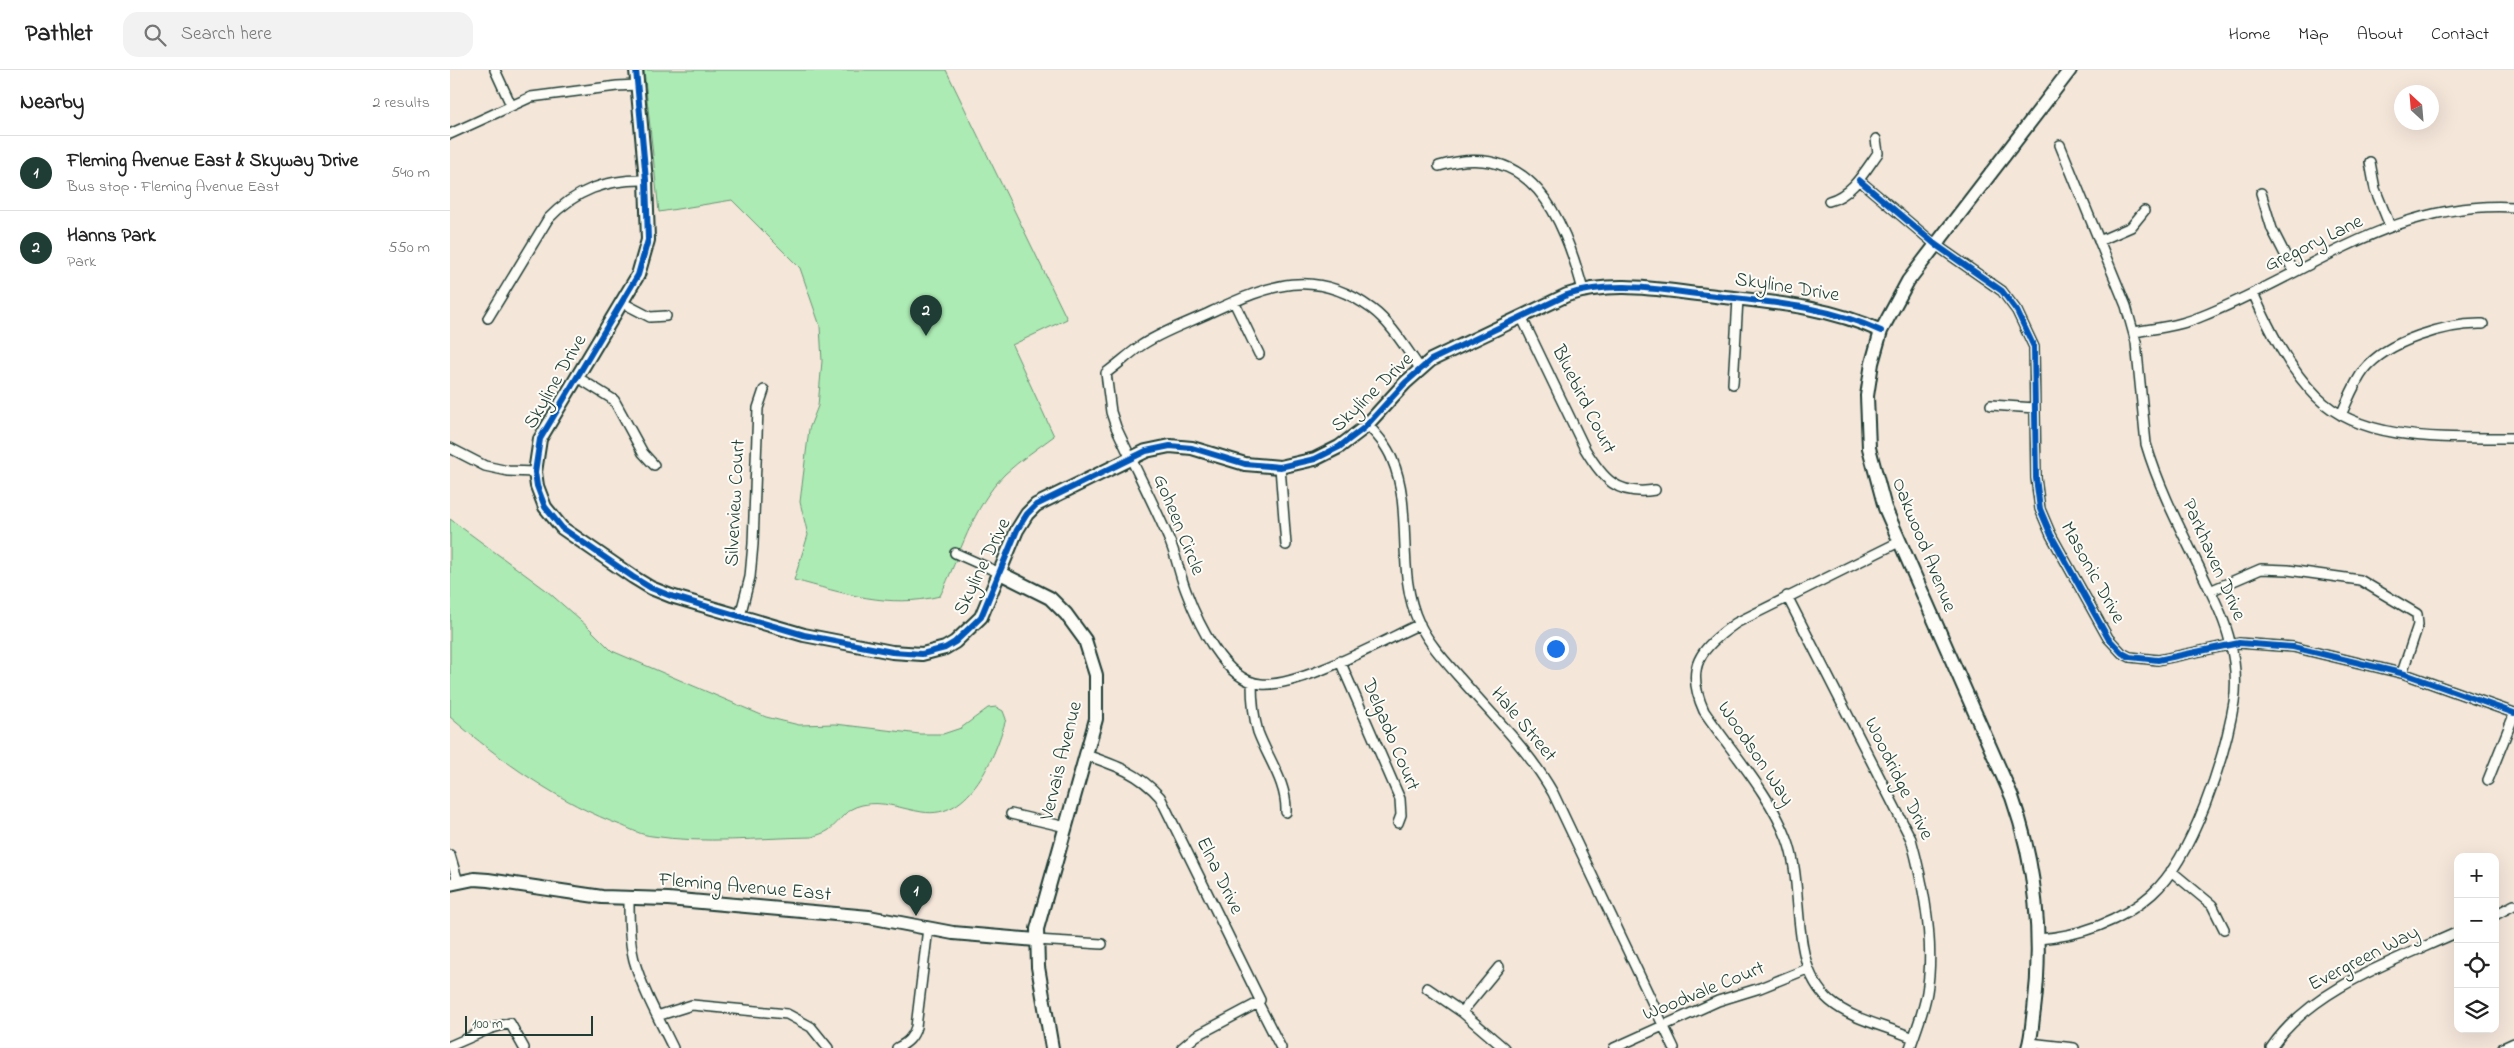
<!DOCTYPE html>
<meta charset="utf-8">
<style>
body{margin:0;font-family:"Indie Flower",sans-serif;background:#f2f2f2;color:#222}
.controls{position:absolute;right:15px;bottom:15px;display:grid;overflow:hidden;border-radius:10px;box-shadow:0 5px 20px #0002}
.controls button{width:45px;height:45px;display:grid;place-items:center;padding:0;border:0;border-bottom:1px solid #e0e0e0;background:#fff;color:#222;font:25px sans-serif}
.compass{position:absolute;left:1944px;top:15px;width:45px;height:45px;border-radius:50%;background:#fff;box-shadow:0 5px 20px #0002;rotate:334deg}
.scale{position:absolute;left:15px;bottom:12px;width:128px;box-sizing:border-box;padding-left:5px;border:2px solid #1f3d34;border-top:0;font-size:14px;line-height:18px;white-space:nowrap;color:#1f3d34;-webkit-text-stroke:4px #fdfcf7;paint-order:stroke}
.you{position:absolute;left:1105px;top:578px;width:18px;height:18px;margin:-12px;border:4px solid #fff;border-radius:50%;background:#1a73e8;box-shadow:0 0 0 8px #1a73e833}
.badge{display:grid;place-items:center;width:32px;height:32px;border-radius:50%;background:#1f3d34;color:#fff;font-size:16px;font-weight:700}
.pin{position:absolute;translate:-50% -41px;filter:drop-shadow(0 1px 2px #0008)}
.pin::after{content:'';position:absolute;top:26px;width:18px;height:15px;background:inherit;clip-path:polygon(0 0,100% 0,50% 100%)}
.list{margin:0;padding:0;list-style:none}
h2{display:flex;justify-content:space-between;align-items:center;height:65px;margin:0;padding:0 20px;font-size:21px}
h2 small{font-size:16px;font-weight:400;color:#767676}
.list li{display:grid;grid-template-columns:32px 1fr auto;gap:15px;align-items:center;box-sizing:border-box;height:75px;padding:0 20px;border-top:1px solid #e0e0e0}
.list b{display:block;font-size:19px;white-space:nowrap}
.list p{margin:0;font-size:16px;white-space:nowrap;color:#767676}
.list em{font-size:16px;font-style:normal;color:#767676}
.icon{flex:none;width:28px;height:28px;fill:none;stroke:currentColor;stroke-width:2;stroke-linecap:round;stroke-linejoin:round}
.map{position:relative;flex:none;width:2064px;height:978px;overflow:hidden}
header{display:flex;align-items:center;gap:30px;box-sizing:border-box;height:70px;padding:0 25px;background:#fff;border-bottom:1px solid #e0e0e0}
header strong{font-size:24px}
nav{display:flex;gap:28px;margin-inline-start:auto;font-size:18px}
.search{width:350px;height:45px;background:#f2f2f2;display:flex;align-items:center;gap:12px;box-sizing:border-box;padding:0 18px;border-radius:15px;color:#767676;font-size:19px}
main{display:flex}
aside{flex:1;background:#fff}
.map>svg:first-child{display:block}
</style>
<header>
<strong>Pathlet</strong>
<div class="search"><svg class="icon" aria-label="search" viewBox="0 0 24 24"><circle cx="10" cy="10" r="6"/><path d="M15 15l6 6"/></svg>Search here</div>
<nav><a>Home</a><a>Map</a><a>About</a><a>Contact</a></nav>
</header>
<main>
<aside>
<h2>Nearby<small>2 results</small></h2>
<ul class="list">
<li><span class="badge">1</span><div><b>Fleming Avenue East &amp; Skyway Drive</b><p>Bus stop · Fleming Avenue East</p></div><em>540 m</em></li>
<li><span class="badge">2</span><div><b>Hanns Park</b><p>Park</p></div><em>550 m</em></li>
</ul>
</aside>
<div class="map">
<svg width="2064" height="978" viewBox="0 0 2064 978">
<rect width="100%" height="100%" fill="#f5e6da"/>
<filter id="ink" filterUnits="userSpaceOnUse"><feTurbulence type="fractalNoise" baseFrequency=".02" numOctaves="2"/><feDisplacementMap in="SourceGraphic" scale="10" xChannelSelector="R" yChannelSelector="G"/><feConvolveMatrix kernelMatrix="1 2 1 2 8 2 1 2 1" color-interpolation-filters="sRGB"/></filter>
<g filter="url(#ink)">
<path fill="#acebb3" stroke="#669474" d="M194 0H496L617 249 562 275 604 366C588 378 570 390 555 404 522 437 510 486 490 526 438 539 394 523 344 510L358 465 350 432 359 359 368 336 372 291 370 256 350 198 282 130 209 142Z
M0 449 96 520 139 558 162 581 316 647 349 655 385 654 470 664H493L511 658 538 638 546 637 553 641 556 649C545 686 521 750 472 742 452 739 432 730 412 735 394 739 392 750 379 760 375 763 367 765 362 767 309 768 254 774 202 766 192 765 182 760 173 756 110 733 51 691 0 647Z"/>
<g fill="none" stroke-linecap="round" stroke-linejoin="round">
<g stroke="#1f3d34" stroke-width="12">
<path id="street" d="M45 0 61 35
M0 64 81 27 167 16 187 15
M1920 92 1925 119 1940 156
M989 96C1081 69 1113 146 1133 220
M1409 110 1486 175 1552 221 1567 241 1584 277 1586 408 1590 439 1601 465 1658 568 1672 583 1680 587 1708 590 1789 573 1843 577 1955 604 2064 643
M1811 123 1822 159 1844 202
M1379 131C1402 125 1415 101 1428 83L1426 69
M1649 171 1681 157 1694 141
M1803 223C1819 259 1839 299 1867 327 1914 374 2002 367 2064 368
M171 232 200 247 216 246
M784 232 809 284
M1071 246 1135 379C1153 409 1167 426 1205 420
M38 248 98 149C126 120 156 109 196 110
M1684 262C1706 258 1729 256 1750 247 1858 205 1941 130 2064 137
M127 307 164 330 193 383 204 395
M1283 314 1288 229
M1541 335 1585 338
M1891 345C1898 330 1904 313 1914 300 1937 271 1997 253 2033 254
M918 355C927 365 937 376 942 389 964 440 945 502 969 553 979 574 995 591 1010 608 1042 645 1078 679 1103 723L1224 978
M0 378 35 396 58 401 85 402
M830 397 836 475
M1449 472 1286 553C1250 579 1234 597 1254 641 1281 681 1320 724 1337 769 1356 819 1337 893 1380 931 1402 950 1437 956 1463 968
M505 483 550 503
M1760 521 1811 499 1838 500 1910 510 1967 544 1968 555 1952 603
M1337 526 1461 769C1474 816 1485 873 1477 922 1474 941 1466 960 1460 978
M290 546 300 507 303 474 308 338 314 320
M970 554C933 571 848 618 811 614 774 611 747 551 736 521 729 503 726 484 718 467 702 430 683 394 666 357L661 342 656 303C667 295 678 285 689 277 710 262 738 253 761 242 820 215 864 196 922 239 942 254 956 279 970 298
M890 591 950 729 951 745 948 753
M802 612C802 630 803 645 808 662 818 689 837 713 836 742
M636 685C665 695 689 703 710 727L810 930 808 933 831 978
M2038 710 2064 645
M561 744 616 757
M0 785 8 812
M1721 801 1762 835 1774 859
M179 828C179 848 179 870 184 890 193 921 209 949 223 978
M2045 845 2064 835
M1588 869C1629 866 1671 852 1702 824 1743 787 1775 687 1784 632 1787 612 1785 591 1780 572 1774 546 1761 523 1750 499 1730 458 1709 418 1696 374L1686 272 1676 236 1610 75
M586 870 652 874
M977 918 1012 942 1054 978
M1012 942 1049 897
M207 946 242 935 337 944 361 957 378 978
M1580 973 1624 978
M0 976 39 959 60 953 74 978
M447 978C457 973 463 968 466 957L478 858
M732 978 746 966 808 933
M1164 978 1268 931 1310 918 1357 899
M1821 978C1862 918 1944 891 2008 862
M2053 978 2064 973"/>
</g>
<g stroke="#1f3d34" stroke-width="16">
<path id="secondary" d="M186 0 196 110 198 170 188 205 90 369 85 402 87 416 95 437 112 458 183 507 201 518 221 526 354 565 442 582 472 584 495 578 505 572 531 547 567 460 577 444 586 435 696 381 720 376 742 378 795 394 830 397 865 389 889 377 914 358 955 313 981 290 1117 225C1163 210 1210 220 1257 225 1317 232 1375 235 1431 261
M550 503 600 528 616 544 635 570 646 605V649L587 859 588 897 602 978
M0 814 24 809 38 810 152 827 218 829 419 847 503 863 586 870
M1578 978C1582 966 1582 952 1584 940 1593 869 1586 795 1562 727L1435 438 1419 378 1417 326 1422 293 1431 261 1458 211 1620 0"/>
</g>
<use href="#street" stroke="#fdfcf7" stroke-width="9"/>
<use href="#secondary" stroke="#fdfcf7" stroke-width="12"/>
<g stroke="#fdfcf7" stroke-width="9">
<path id="cycleway" d="M186 0 196 110 198 170 188 205 90 369 85 402 87 416 95 437 112 458 183 507 201 518 221 526 354 565 442 582 472 584 495 578 505 572 531 547 567 460 577 444 586 435 696 381 720 376 742 378 795 394 830 397 865 389 889 377 914 358 955 313 981 290 1117 225C1163 210 1210 220 1257 225 1317 232 1375 235 1431 261
M1409 110 1486 175 1552 221 1567 241 1584 277 1586 408 1590 439 1601 465 1658 568 1672 583 1680 587 1708 590 1789 573 1843 577 1955 604 2064 643"/>
</g>
<use href="#cycleway" stroke="#0057b8" stroke-width="6"/>
</g>
</g>
<g text-anchor="middle" dominant-baseline="central" stroke-width="4" stroke-linejoin="round" paint-order="stroke">
<g font-size="20" fill="#1f3d34" stroke="#fdfcf7">
<text transform="translate(1864 174) rotate(-26)">Gregory Lane</text>
<text transform="translate(1337 218) rotate(9)">Skyline Drive</text>
<text transform="translate(106 312) rotate(-60)">Skyline Drive</text>
<text transform="translate(923 323) rotate(-44)">Skyline Drive</text>
<text transform="translate(1133 330) rotate(63)">Bluebird Court</text>
<text transform="translate(286 433) rotate(-87)">Silverview Court</text>
<text transform="translate(728 455) rotate(68)">Goheen Circle</text>
<text transform="translate(1473 475) rotate(68)">Oakwood Avenue</text>
<text transform="translate(1763 490) rotate(66)">Parkhaven Drive</text>
<text transform="translate(533 497) rotate(-64)">Skyline Drive</text>
<text transform="translate(1642 503) rotate(61)">Masonic Drive</text>
<text transform="translate(1073 655) rotate(50)">Hale Street</text>
<text transform="translate(940 665) rotate(67)">Delgado Court</text>
<text transform="translate(1305 684) rotate(56)">Woodson Way</text>
<text transform="translate(612 691) rotate(-76)">Vervais Avenue</text>
<text transform="translate(1448 709) rotate(64)">Woodridge Drive</text>
<text transform="translate(769 806) rotate(64)">Elna Drive</text>
<text transform="translate(295 818) rotate(5)">Fleming Avenue East</text>
<text transform="translate(1914 889) rotate(-27)">Evergreen Way</text>
<text transform="translate(1254 922) rotate(-22)">Woodvale Court</text>
</g>
</g>
</svg>
<div class="controls">
<button>+</button>
<button>−</button>
<button><svg class="icon" aria-label="locate" viewBox="0 0 24 24"><circle cx="12" cy="12" r="6"/><path d="M12 2v4M12 18v4M2 12h4M18 12h4"/></svg></button>
<button><svg class="icon" aria-label="layers" viewBox="0 0 24 24"><path d="M12 4l9 5-9 5-9-5zM3 14l9 5 9-5"/></svg></button>
</div>
<svg class="compass" viewBox="-18 -18 36 36"><path d="M0-13l5 13h-10z" fill="#e53935"/><path d="M0 13l5-13h-10z" fill="#767676"/></svg>
<div class="scale">100 m</div>
<div class="you"></div>
<div class="pin badge" style="left:466px;top:846px">1</div>
<div class="pin badge" style="left:476px;top:266px">2</div>
</div>
</main>
